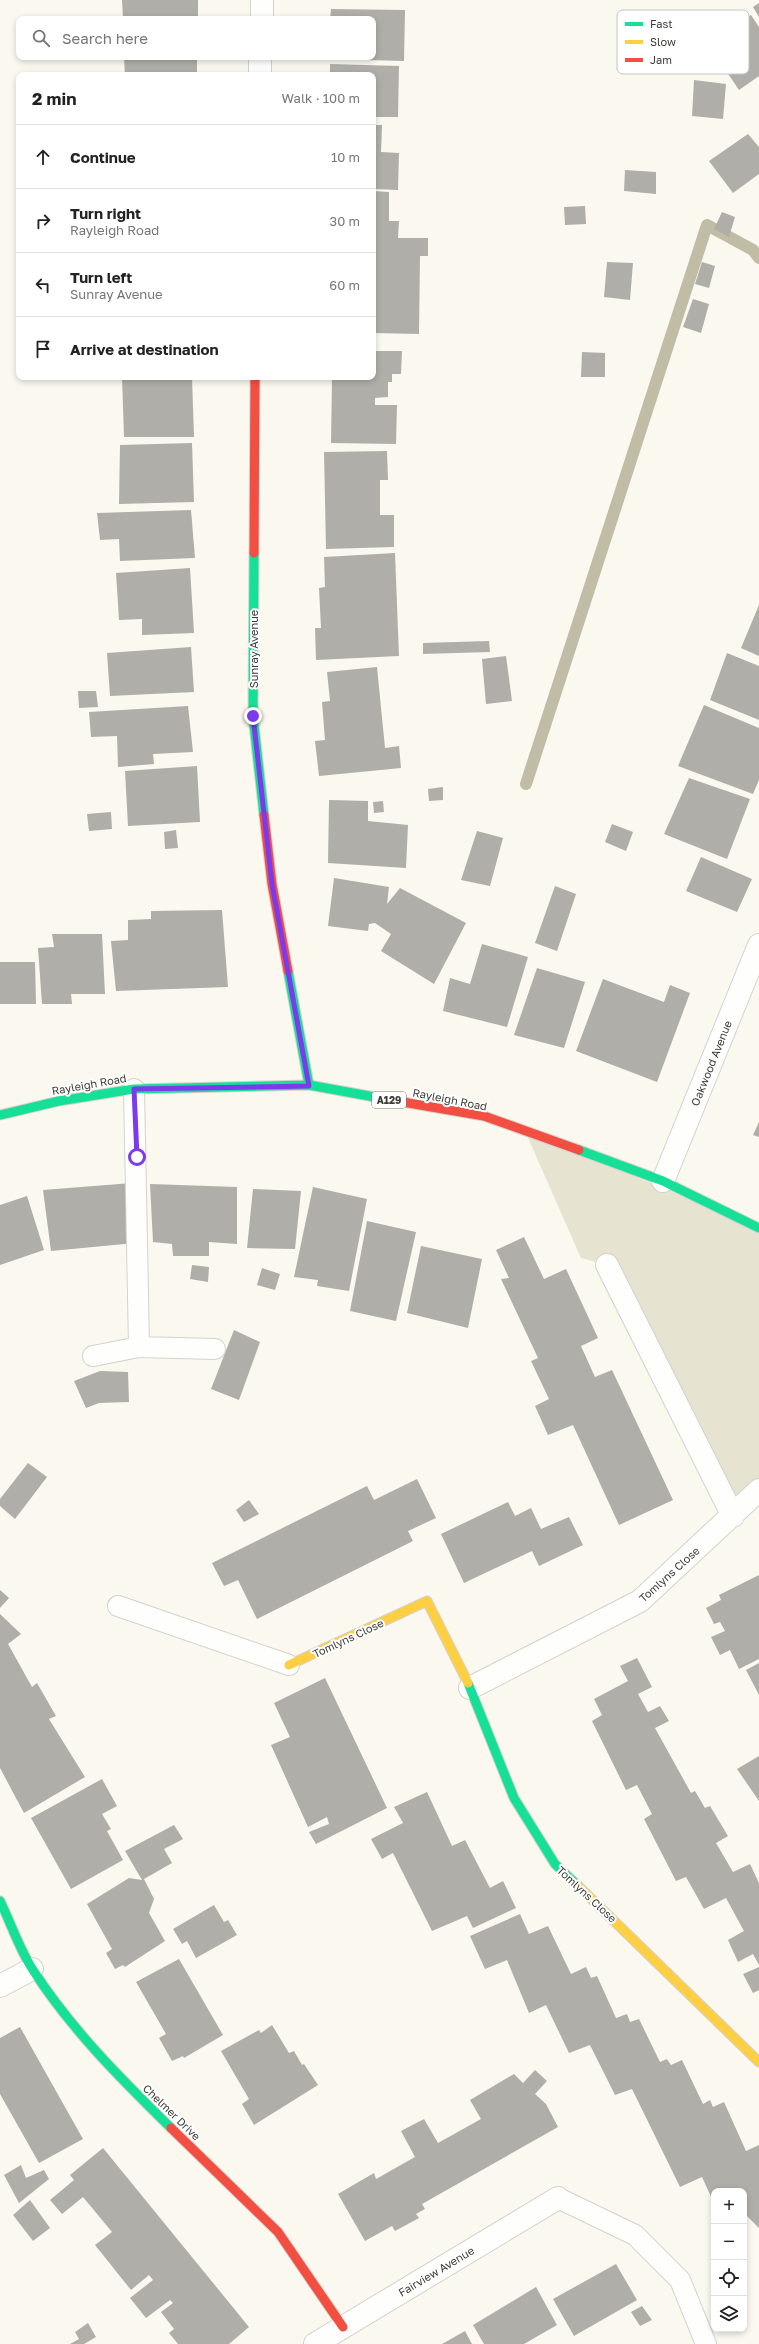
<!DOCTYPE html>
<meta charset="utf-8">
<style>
body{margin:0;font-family:"Golos Text",sans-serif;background:#f2f2f2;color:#222}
.controls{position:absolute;right:12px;bottom:12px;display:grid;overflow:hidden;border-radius:8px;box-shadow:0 2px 6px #0003}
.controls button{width:36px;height:36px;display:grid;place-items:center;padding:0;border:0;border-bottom:1px solid #e0e0e0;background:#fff;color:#222;font:20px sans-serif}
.stop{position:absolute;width:12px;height:12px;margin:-9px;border:3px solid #7c3aed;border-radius:50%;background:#fff}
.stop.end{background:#7c3aed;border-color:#fff;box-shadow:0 1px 4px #0008}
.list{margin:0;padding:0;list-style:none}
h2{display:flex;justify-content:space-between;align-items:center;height:52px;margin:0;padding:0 16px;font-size:17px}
h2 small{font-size:13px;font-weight:400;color:#767676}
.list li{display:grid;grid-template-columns:26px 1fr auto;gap:12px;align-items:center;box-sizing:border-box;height:64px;padding:0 16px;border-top:1px solid #e0e0e0}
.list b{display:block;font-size:15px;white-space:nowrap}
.list p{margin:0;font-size:13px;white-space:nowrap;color:#767676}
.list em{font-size:13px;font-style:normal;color:#767676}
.icon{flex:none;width:22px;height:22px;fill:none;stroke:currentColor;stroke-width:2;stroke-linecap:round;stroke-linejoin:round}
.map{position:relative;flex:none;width:759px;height:2344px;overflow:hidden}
.search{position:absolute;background:#fff;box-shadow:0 2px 6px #0003;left:16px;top:16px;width:360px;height:44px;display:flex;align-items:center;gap:10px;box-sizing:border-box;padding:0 14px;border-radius:8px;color:#767676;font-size:15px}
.panel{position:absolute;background:#fff;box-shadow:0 2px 6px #0003;left:16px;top:72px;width:360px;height:308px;border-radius:8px}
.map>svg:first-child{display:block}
</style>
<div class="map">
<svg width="759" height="2344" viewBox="0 0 759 2344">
<rect width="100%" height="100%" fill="#faf8ef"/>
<path fill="#e6e3d1" d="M525 1131 759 1228V1490L733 1516 607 1265 581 1258Z"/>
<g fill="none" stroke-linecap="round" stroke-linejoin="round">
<path stroke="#c1bca5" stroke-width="12" d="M526 784 707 225 753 250 759 258"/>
</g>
<path fill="#b0aea8" d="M122 0H198V19H123Z
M759 3V17L753 7Z
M331 9 405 10 404 61 329 59 373 57V19H330Z
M751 15 759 27V76L739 90 708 44Z
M124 57 197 59V75H125Z
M330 64 399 66 398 117H373V75H330Z
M694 80 726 84 723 119 692 116Z
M373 125H382L381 152 399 153 398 190 373 189Z
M748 134 759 147V174L733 193 709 161Z
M625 170 656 172V194L624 191Z
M373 191 389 192V221H399L398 238H428V256H420L419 334 373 333Z
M585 206 586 224 565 225 564 207Z
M722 212 735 217 729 237 714 229Z
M607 262 633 263 630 300 604 297Z
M702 262 715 266 709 288 695 284Z
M693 299 709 304 701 333 683 327Z
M373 351H402L401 374H392V382H388V397L375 398V405H397L396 444 331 443 332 377H373Z
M582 352 605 353V377H581Z
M122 377H192L194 437H124Z
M192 443 194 502 119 504 120 445Z
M387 451 388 480H380V515H394V547L326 549 324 452Z
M191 510 195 558 120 561 119 539 100 540 97 513Z
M395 553 399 656 316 660 315 628H321L319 588 325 587 324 557Z
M190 568 194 633 142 635V619L119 620 116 573Z
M759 605V656L741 648Z
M489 641 490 652 423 654V643Z
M191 647 194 692 110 696 107 653Z
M727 653 759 666V720L710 700Z
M506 656 512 701 486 704 482 659Z
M377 667 385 748 399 746 401 768 319 776 315 741 325 740 322 702 330 701 327 672Z
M78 691H96L98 707 79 708Z
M704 705 759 728V780L753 794 678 766Z
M188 706 193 752 153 754 154 764 118 767 117 736 91 737 89 712Z
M197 766 200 822 128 826 125 771Z
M689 778 750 799 727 859 664 834Z
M443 787V800L429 801 428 789Z
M329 800 368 801V821L408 825 406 868 328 863Z
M383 801 384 812 374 813 373 802Z
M111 812 112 829 89 831 87 814Z
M612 824 633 832 626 851 605 842Z
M176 830 178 848 165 849 164 832Z
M477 831 503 838 490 886 461 880Z
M701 857 752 879 737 912 686 891Z
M334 878 389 887 387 904 400 888 466 923 434 984 381 951 391 934 375 923 369 924 368 931 328 926Z
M555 886 576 894 557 951 535 943Z
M222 910 228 987 116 991 111 941 128 940V920L151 919V911Z
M52 934H102L105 994H71L72 1004H42L38 948 54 947Z
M482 944 528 957 507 1027 443 1011 450 978 470 984Z
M0 962H35L36 1004H0Z
M537 968 585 982 564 1048 514 1035Z
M603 979 664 1002 670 985 690 993 657 1082 576 1051Z
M759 1122V1137L753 1135Z
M132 1183 135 1243 51 1251 43 1190Z
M150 1184 237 1187V1244L209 1242V1256H173L172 1244 153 1242Z
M313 1187 367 1199 349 1291 317 1286 318 1280 294 1277Z
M253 1189 301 1191 295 1249 247 1248Z
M27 1196 44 1250 0 1265V1205Z
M367 1221 416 1232 396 1321 350 1311Z
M524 1237 544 1279 566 1269 598 1338 581 1346 595 1377 612 1370 673 1500 619 1525 573 1425 548 1435 535 1406 549 1399 531 1361 538 1358 501 1279 509 1278 496 1250Z
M421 1246 482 1259 468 1328 407 1313Z
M192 1265 209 1267 208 1282 190 1279Z
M262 1268 280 1274 275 1290 257 1285Z
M234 1330 260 1342 239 1400 211 1389Z
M100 1371 128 1372 129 1402 99 1403 86 1408 74 1381Z
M28 1463 47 1477 15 1519 0 1506V1499Z
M417 1479 436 1518 408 1531 413 1541 257 1619 238 1580 224 1586 212 1563 367 1486 374 1500Z
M249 1500 259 1514 244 1522 236 1510Z
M508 1502 515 1516 531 1508 541 1529 569 1517 583 1545 539 1566 532 1551 464 1583 441 1534Z
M759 1575V1659L739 1669 730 1650 720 1655 711 1637 725 1631 720 1622 714 1624 706 1608 721 1600 719 1595Z
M0 1590 9 1598 0 1608Z
M0 1614 21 1634 8 1644 32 1687 37 1683 56 1716 49 1719 85 1777 24 1813 0 1768Z
M637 1658 652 1687 638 1694 648 1712 660 1706 669 1721 655 1728 691 1793 695 1791 705 1808 710 1806 728 1836 716 1843 733 1872 750 1864 759 1883V1965L753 1954 738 1962 728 1940 744 1931 726 1898 704 1909 686 1877 676 1881 644 1819 652 1814 637 1785 626 1790 592 1721 602 1715 594 1699 628 1681 620 1666Z
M759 1663V1695L746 1670Z
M325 1678 387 1808 316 1844 309 1832 329 1824 327 1817 308 1827 271 1745 290 1737 274 1703Z
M759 1756V1801L737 1769Z
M102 1779 117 1806 102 1814 111 1829 107 1831 123 1860 71 1889 31 1818Z
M427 1792 452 1846 465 1840 490 1888 503 1881 516 1908 473 1928 467 1916 432 1931 393 1853 382 1859 371 1839 403 1823 394 1807Z
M174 1825 183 1839 164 1849 172 1863 144 1879 154 1899 149 1913 165 1941 125 1967 123 1965 115 1969 106 1953 112 1949 87 1904 129 1878 142 1880 125 1851Z
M214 1905 224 1922 228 1920 237 1935 196 1958 187 1941 182 1944 173 1929Z
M520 1914 529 1934 548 1926 571 1974 586 1967 591 1978 597 1976 616 2018 627 2014 630 2022 639 2019 660 2062 667 2059 671 2065 682 2060 703 2104 710 2100 713 2107 724 2102 746 2151 759 2145V2228L744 2213V2191H714L713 2201 702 2177 680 2187 632 2089 615 2095 590 2045 569 2053 546 2005 529 2013 507 1960 485 1969 470 1936Z
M179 1959 223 2035 184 2058 183 2056 172 2061 159 2038 166 2034 136 1982Z
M759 1967V1990L753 1993 743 1974Z
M272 2025 289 2053 294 2051 302 2065 304 2064 318 2085 254 2125 242 2104 249 2099 221 2051 259 2030 261 2033Z
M20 2027 83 2139 39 2163 0 2094V2038Z
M535 2070 547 2081 535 2094 546 2104 558 2127 422 2204 425 2209 416 2214 419 2218 395 2231 392 2226 365 2241 338 2194 374 2173 376 2179 415 2157 401 2131 424 2119 438 2143 481 2119 470 2100 514 2074 523 2083Z
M103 2148 249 2327 229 2344H178L169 2333 174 2329 161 2312 173 2303 170 2300 146 2318 130 2298 153 2280 149 2275 131 2290 95 2245 112 2232 83 2197 62 2214 50 2200 74 2180 70 2175Z
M21 2165 26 2178 44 2170 49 2179 19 2203 4 2175Z
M30 2200 50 2228 33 2241 13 2215Z
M616 2264 637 2300 574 2336 553 2299Z
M536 2287 557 2325 524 2344H484L473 2325Z
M642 2306 652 2320 640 2326 631 2312Z
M88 2323 96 2337 84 2344H70L79 2339 75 2332Z
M465 2331 472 2344H442Z"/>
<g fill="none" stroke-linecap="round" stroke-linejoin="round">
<g stroke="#d4d2cc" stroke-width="22">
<path id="lane" d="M134 1089 139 1347
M93 1356 139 1347 215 1349
M118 1606 289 1665
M558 2198 635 2235 680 2280 706 2344"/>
</g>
<g stroke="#d4d2cc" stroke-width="24">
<path id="street" d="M262 19V0
M260 75V57
M663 1181 759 945
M607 1265 733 1516
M470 1688 640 1601 759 1490
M0 1986 32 1969
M315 2344 558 2198"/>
</g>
<g stroke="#d4d2cc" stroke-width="11">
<path id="fast" d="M254 553 253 716 264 815
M288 971 309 1085
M0 1115 59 1101 134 1089 309 1085 391 1100
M579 1150 663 1181 759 1228
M468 1683 514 1798 555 1864 577 1885
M0 1901C11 1923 19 1949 33 1970 71 2029 121 2079 171 2128"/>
</g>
<g stroke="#d4d2cc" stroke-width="11">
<path id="slow" d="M289 1665 427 1601 468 1683
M577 1885 759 2062"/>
</g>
<g stroke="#d4d2cc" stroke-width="11">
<path id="jam" d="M254 553 255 377
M264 815 272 884 288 971
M391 1100 484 1116 579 1150
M171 2128 278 2232 343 2327"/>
</g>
<use href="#lane" stroke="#fefefd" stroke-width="20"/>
<use href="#street" stroke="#fefefd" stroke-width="22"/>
<use href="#fast" stroke="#16e098" stroke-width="9"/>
<use href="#slow" stroke="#ffcf43" stroke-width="9"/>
<use href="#jam" stroke="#f24e42" stroke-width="9"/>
</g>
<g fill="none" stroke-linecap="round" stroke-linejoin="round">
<path stroke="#7c3aed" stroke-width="5" d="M137 1157 134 1089 309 1086 272 884 253 716"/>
</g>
<g text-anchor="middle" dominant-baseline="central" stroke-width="4" stroke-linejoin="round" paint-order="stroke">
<rect fill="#fff" stroke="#777672" stroke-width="1" x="372" y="1092" width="34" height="16" rx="3"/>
<g font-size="10" font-weight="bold" fill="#3d3c36">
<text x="389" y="1100">A129</text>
</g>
<g font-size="11" fill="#3d3c36" stroke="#fff">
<text transform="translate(253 649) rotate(-90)">Sunray Avenue</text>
<text transform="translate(711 1063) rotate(-68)">Oakwood Avenue</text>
<text transform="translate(89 1084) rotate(-10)">Rayleigh Road</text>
<text transform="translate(450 1099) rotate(11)">Rayleigh Road</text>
<text transform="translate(669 1574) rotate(-42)">Tomlyns Close</text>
<text transform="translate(348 1638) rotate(-25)">Tomlyns Close</text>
<text transform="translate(587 1894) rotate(43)">Tomlyns Close</text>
<text transform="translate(172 2112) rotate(44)">Chelmer Drive</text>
<text transform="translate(436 2271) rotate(-31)">Fairview Avenue</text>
</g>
</g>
<rect x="617" y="10" width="132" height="64" rx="6" fill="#fff" stroke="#c5c4c3" stroke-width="1"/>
<rect x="625" y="22" width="18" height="4" fill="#16e098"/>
<rect x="625" y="40" width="18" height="4" fill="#ffcf43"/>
<rect x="625" y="58" width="18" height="4" fill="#f24e42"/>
<g font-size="11" fill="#3d3c36">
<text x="650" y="28">Fast</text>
<text x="650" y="46">Slow</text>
<text x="650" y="64">Jam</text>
</g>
</svg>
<div class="controls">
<button>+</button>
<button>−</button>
<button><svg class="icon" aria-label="locate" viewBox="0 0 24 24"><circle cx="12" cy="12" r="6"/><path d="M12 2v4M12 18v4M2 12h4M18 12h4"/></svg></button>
<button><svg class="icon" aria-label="layers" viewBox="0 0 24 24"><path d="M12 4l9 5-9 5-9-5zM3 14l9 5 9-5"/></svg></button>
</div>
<div class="stop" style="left:137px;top:1157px"></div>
<div class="stop end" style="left:253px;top:716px"></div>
<div class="search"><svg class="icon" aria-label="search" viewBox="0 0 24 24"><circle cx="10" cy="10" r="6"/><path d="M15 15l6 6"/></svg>Search here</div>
<section class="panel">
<h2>2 min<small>Walk · 100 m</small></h2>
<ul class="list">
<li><svg class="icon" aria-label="ahead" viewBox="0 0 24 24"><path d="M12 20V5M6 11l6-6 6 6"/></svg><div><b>Continue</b></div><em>10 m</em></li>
<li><svg class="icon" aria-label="right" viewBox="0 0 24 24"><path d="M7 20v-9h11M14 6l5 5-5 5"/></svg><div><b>Turn right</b><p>Rayleigh Road</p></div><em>30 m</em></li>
<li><svg class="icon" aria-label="left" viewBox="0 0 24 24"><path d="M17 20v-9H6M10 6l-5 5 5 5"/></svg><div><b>Turn left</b><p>Sunray Avenue</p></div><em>60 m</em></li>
<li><svg class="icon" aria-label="arrive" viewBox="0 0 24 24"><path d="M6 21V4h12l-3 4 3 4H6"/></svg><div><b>Arrive at destination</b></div></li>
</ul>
</section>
</div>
